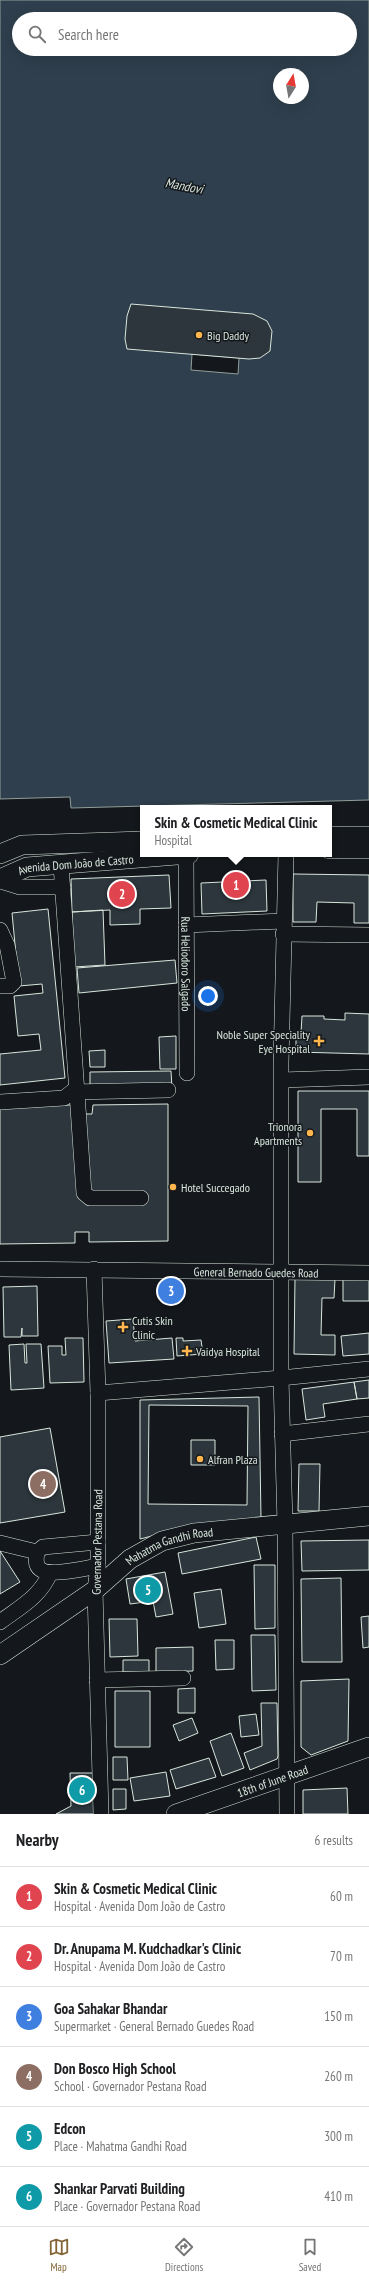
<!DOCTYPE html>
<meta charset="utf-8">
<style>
body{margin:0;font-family:"PT Sans Narrow",sans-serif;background:#f2f2f2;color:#202124}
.compass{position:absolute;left:273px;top:68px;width:36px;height:36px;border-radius:50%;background:#fff;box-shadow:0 4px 16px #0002;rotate:11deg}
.you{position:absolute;left:208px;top:996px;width:14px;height:14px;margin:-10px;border:3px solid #fff;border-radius:50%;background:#1a73e8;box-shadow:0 0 0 6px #1a73e833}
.badge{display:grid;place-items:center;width:26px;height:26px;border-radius:50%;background:#846436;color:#fff;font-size:13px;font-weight:700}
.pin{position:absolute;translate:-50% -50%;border:2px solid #fff;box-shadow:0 1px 4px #0006}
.popup{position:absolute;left:140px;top:805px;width:192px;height:52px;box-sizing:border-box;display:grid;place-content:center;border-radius:0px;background:#fff;filter:drop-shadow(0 1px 3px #0005);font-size:13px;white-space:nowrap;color:#757577}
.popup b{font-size:15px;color:#202124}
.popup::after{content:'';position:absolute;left:50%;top:100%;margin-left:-8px;border:8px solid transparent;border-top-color:#fff}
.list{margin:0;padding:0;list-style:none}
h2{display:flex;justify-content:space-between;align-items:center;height:52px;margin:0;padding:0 16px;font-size:17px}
h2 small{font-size:13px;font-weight:400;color:#757577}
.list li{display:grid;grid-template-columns:26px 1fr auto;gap:12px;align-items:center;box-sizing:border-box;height:60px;padding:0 16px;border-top:1px solid #e0e0e0}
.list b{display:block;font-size:15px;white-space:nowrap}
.list p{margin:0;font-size:13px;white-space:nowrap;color:#757577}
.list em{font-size:13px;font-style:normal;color:#757577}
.icon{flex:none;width:22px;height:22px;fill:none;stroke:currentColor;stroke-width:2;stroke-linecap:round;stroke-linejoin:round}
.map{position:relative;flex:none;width:369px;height:1814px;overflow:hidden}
.search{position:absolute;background:#fff;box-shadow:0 4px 16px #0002;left:12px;right:12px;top:12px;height:44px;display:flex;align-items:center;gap:10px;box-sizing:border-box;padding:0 14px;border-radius:22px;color:#757577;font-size:15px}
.sheet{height:412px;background:#fff}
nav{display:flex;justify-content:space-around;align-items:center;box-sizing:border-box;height:56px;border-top:1px solid #e0e0e0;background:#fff;font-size:11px;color:#757577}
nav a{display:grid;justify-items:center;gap:2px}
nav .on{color:#846436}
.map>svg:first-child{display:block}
</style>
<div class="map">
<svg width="369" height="1814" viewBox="0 0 369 1814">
<rect width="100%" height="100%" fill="#14181c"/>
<path fill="#2f3f4d" stroke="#939e99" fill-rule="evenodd" d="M0 0H369V800L71 808 70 797 0 799ZM19 19H350V49H19ZM279 74H303V98H279Z"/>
<path fill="#14181c" stroke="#939e99" d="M192 354 239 358 238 374 191 370Z"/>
<path fill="#2c363c" stroke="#d8e6dc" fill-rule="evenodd" d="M131 304 253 314 267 321 272 331 270 351 260 358 249 359 127 349 125 339 127 316Z
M293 874 369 875V923H354V903L317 902 316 922H293Z
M169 875 171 908 140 909V924L110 925V910L72 912 71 879Z
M266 880 267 911 202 914 201 883Z
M48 909 65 1078 0 1085V1054L41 1050 39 1034 18 1036 14 996 43 993 42 984 19 986 12 913Z
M103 910 105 965 74 967 72 912Z
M175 960 177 983 79 993 77 968Z
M345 1013 369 1014V1054L296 1052V1032L301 1033 302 1016H324V1019L345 1020Z
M176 1036V1069H160L159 1037Z
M105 1050V1067H90L89 1051Z
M171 1071 172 1088 90 1090V1072Z
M298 1091H369V1156H357V1109H321V1182H298Z
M168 1104V1241L89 1242V1232H75V1243L0 1244V1106L71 1105 72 1114H92L93 1105Z
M343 1276H369V1301H343Z
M295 1278 335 1279 334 1298H322L321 1335H335V1355L294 1354Z
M37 1286 38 1336H22V1328L21 1337H4L3 1287Z
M133 1319 135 1341 172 1338 174 1359 109 1363 106 1321Z
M369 1333V1354L343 1356 341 1336Z
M65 1338H83L84 1382 50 1383 48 1346H62V1355H66Z
M176 1338H183V1341L201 1340 203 1354 177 1356Z
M24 1344 25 1363H27L26 1344H41L44 1388 11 1390 9 1345Z
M369 1380V1398L357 1399 354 1382Z
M354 1382 357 1399 323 1404 325 1417 306 1420 302 1389Z
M259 1397 261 1518 184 1528 140 1539V1400Z
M149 1405 248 1406 247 1505 148 1504ZM191 1440H215V1465H191Z
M50 1428 65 1512 0 1523V1437Z
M299 1464H320L319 1511H298Z
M256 1537 261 1559 182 1574 178 1553Z
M369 1540V1570L302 1571 301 1541Z
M0 1551 20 1582 0 1594Z
M254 1565H275V1628L255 1629Z
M165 1572 173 1614 156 1617 153 1601 130 1604 126 1579Z
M341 1578 342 1662H302L301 1579Z
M221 1589 226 1624 199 1628 194 1593Z
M369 1616V1647L363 1648 361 1617Z
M109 1619H137L138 1656 110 1657Z
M251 1635H275L276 1690 252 1691Z
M215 1640H234V1669L216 1670Z
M193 1647V1671L156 1672V1648Z
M123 1660H149V1672H123Z
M349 1679 348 1741 311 1755 301 1747V1681Z
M195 1688V1713H178V1689Z
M115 1691H150V1747H115Z
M261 1703H277L278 1756 277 1759 250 1770 244 1753 262 1746Z
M256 1714 259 1735 241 1737 239 1716Z
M192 1718 198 1733 179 1741 173 1725Z
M231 1733 244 1768 222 1776 210 1741Z
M113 1757H127L128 1780H113Z
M209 1758 216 1777 176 1789 170 1770Z
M166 1772 170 1796 134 1801 130 1778Z
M70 1773H93L94 1814H56L71 1806Z
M347 1788 348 1814H303V1790Z
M113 1789H126V1809L113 1810Z"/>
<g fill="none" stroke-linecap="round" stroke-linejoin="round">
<g stroke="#d8e6dc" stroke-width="16">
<g id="minor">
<path id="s1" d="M186 854 187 1073"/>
<path d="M286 854 281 1063V1378L285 1524 287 1814"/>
<path d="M61 865 84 1193 90 1198H141"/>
<path d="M0 881 20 887H63"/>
<path d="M186 925 283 921"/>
<path d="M0 930 7 945 14 982 10 986H0"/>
<path d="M283 934 369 935"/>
<path d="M282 1080 369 1077"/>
<path d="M72 1092 168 1090"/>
<path d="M0 1102 64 1098 77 1088"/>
<path id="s2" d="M0 1269 369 1273"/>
<path d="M94 1269 98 1393V1566L95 1590 101 1814"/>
<path d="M98 1393 281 1378 369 1369"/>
<path d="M282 1434 369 1424"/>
<path d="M98 1542 43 1547 37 1552C36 1558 35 1565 40 1569 49 1577 86 1568 98 1566"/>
<path d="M0 1543 37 1552"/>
<path d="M0 1622C20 1607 40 1597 50 1573"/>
<path d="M97 1680 183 1678"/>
</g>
</g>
<g stroke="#d8e6dc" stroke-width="20">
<g id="major">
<path d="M329 836H369"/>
<path d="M329 849H369"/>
<path d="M0 854 22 845 143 841"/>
<path id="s3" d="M0 879 27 867 189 854"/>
<path id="s4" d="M0 1655 95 1590 130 1559 162 1541 194 1533 369 1516"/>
<path id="s5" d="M176 1814 369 1747"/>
</g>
</g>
<use href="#minor" stroke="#14181c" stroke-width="15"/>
<use href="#major" stroke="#14181c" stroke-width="19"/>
</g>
<g fill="#ffb74d" stroke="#14181c" stroke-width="1.5">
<circle cx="199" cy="335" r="4"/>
<path d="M317 1035h4v4h4v4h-4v4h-4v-4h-4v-4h4z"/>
<circle cx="310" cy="1133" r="4"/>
<circle cx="173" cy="1187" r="4"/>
<path d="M121 1321h4v4h4v4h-4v4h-4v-4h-4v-4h4z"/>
<path d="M185 1345h4v4h4v4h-4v4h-4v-4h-4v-4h4z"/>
<circle cx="200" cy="1459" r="4"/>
</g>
<g text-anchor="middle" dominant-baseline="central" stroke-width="3" stroke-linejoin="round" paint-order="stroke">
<g font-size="12" fill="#d8e6dc" stroke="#14181c" text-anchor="start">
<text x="207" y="335">Big Daddy</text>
<text x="310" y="1034" text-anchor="end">Noble Super Speciality<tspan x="310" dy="14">Eye Hospital</tspan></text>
<text x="302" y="1126" text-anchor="end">Trionora<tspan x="302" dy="14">Apartments</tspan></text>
<text x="181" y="1187">Hotel Succegado</text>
<text x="132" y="1320">Cutis Skin<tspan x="132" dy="14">Clinic</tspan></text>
<text x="196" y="1351">Vaidya Hospital</text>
<text x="208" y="1459">Alfran Plaza</text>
</g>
<g font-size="12" fill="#d8e6dc" stroke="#14181c">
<text stroke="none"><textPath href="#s3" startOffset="78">Avenida Dom João de Castro</textPath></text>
<text stroke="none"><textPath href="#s1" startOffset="110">Rua Heliodoro Salgado</textPath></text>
<text stroke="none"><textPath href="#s2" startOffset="256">General Bernado Guedes Road</textPath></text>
<text transform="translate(97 1542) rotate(-89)">Governador Pestana Road</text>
<text stroke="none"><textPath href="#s4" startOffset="204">Mahatma Gandhi Road</textPath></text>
<text stroke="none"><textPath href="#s5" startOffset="102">18th of June Road</textPath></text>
</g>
<g font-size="13" font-style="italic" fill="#d8e6dc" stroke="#14181c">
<text transform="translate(184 186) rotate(10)">Mandovi</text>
</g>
</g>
</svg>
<svg class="compass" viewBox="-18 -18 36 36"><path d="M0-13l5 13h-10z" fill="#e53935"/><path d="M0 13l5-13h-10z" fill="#757577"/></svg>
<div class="you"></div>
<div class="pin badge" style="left:236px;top:885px;background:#e0444e">1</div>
<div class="popup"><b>Skin &amp; Cosmetic Medical Clinic</b>Hospital</div>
<div class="pin badge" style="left:122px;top:894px;background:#e0444e">2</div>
<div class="pin badge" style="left:171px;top:1291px;background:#3f7fe0">3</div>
<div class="pin badge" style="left:43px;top:1484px;background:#8d6e63">4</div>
<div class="pin badge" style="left:148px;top:1590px;background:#0f9aa8">5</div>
<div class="pin badge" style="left:82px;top:1790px;background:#0f9aa8">6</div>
<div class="search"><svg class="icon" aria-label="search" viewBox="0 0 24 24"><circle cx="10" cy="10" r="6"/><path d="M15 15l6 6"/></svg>Search here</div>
</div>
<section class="sheet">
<h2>Nearby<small>6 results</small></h2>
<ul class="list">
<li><span class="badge" style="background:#e0444e">1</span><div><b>Skin &amp; Cosmetic Medical Clinic</b><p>Hospital · Avenida Dom João de Castro</p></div><em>60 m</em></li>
<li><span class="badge" style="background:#e0444e">2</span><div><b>Dr. Anupama M. Kudchadkar's Clinic</b><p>Hospital · Avenida Dom João de Castro</p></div><em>70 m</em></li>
<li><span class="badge" style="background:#3f7fe0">3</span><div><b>Goa Sahakar Bhandar</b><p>Supermarket · General Bernado Guedes Road</p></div><em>150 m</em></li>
<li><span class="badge" style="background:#8d6e63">4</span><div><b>Don Bosco High School</b><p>School · Governador Pestana Road</p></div><em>260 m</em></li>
<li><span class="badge" style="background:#0f9aa8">5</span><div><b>Edcon</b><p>Place · Mahatma Gandhi Road</p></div><em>300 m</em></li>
<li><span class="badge" style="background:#0f9aa8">6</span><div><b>Shankar Parvati Building</b><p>Place · Governador Pestana Road</p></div><em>410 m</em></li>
</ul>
</section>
<nav>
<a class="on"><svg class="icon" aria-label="map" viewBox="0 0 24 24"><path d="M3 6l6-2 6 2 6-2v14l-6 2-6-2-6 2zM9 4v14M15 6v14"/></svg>Map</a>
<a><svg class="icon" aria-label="directions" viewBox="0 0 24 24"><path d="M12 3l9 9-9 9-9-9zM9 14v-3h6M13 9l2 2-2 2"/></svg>Directions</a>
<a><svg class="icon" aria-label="saved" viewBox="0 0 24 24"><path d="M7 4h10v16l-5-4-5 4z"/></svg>Saved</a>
</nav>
